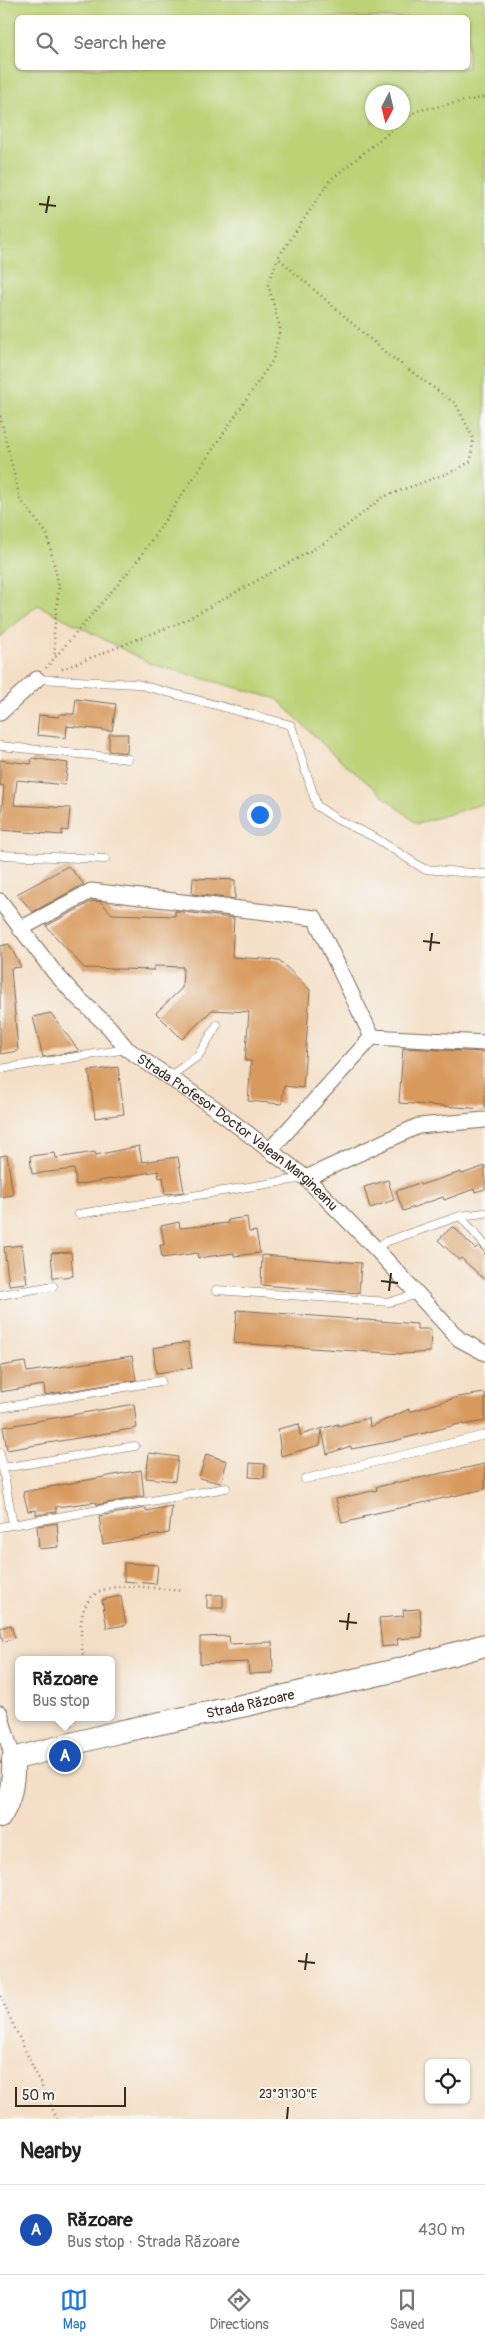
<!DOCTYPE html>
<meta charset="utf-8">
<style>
body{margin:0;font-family:Pangolin,sans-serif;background:#f2f2f2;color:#222}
.controls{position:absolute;right:15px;bottom:15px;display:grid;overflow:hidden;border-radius:8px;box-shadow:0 1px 4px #0004}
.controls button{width:45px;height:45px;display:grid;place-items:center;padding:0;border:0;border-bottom:1px solid #e0e0e0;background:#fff;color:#222;font:25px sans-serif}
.compass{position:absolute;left:365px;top:85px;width:45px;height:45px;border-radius:50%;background:#fff;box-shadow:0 1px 4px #0004;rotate:187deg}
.scale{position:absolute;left:15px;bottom:12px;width:111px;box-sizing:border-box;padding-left:5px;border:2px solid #3b2a1e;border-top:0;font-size:14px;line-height:18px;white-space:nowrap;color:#3b2a1e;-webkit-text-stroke:4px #f6f6f2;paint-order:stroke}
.you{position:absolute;left:259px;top:814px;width:18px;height:18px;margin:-12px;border:4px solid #fff;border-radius:50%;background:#1a73e8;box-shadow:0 0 0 8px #1a73e833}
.badge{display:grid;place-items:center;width:32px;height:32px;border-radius:50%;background:#1a73e8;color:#fff;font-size:16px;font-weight:700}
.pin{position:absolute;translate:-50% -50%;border:2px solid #fff;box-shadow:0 1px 5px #0006}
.popup{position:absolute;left:15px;top:1656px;width:100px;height:65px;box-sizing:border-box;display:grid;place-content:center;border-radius:8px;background:#fff;filter:drop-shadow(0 1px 4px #0005);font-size:16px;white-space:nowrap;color:#767676}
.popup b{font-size:19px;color:#222}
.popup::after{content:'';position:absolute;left:50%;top:100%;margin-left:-10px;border:10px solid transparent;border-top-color:#fff}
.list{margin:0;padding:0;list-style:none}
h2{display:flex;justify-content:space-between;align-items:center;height:65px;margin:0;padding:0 20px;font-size:21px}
h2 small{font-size:16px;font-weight:400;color:#767676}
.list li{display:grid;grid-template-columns:32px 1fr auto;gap:15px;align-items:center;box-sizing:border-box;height:90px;padding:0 20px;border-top:1px solid #e0e0e0}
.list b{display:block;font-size:19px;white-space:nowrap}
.list p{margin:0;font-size:16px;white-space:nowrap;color:#767676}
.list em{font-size:16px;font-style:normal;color:#767676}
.icon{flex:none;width:28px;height:28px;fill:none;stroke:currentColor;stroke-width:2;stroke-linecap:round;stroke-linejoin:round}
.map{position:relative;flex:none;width:485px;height:2119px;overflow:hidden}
.search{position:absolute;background:#fff;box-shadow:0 1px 4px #0004;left:15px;right:15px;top:15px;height:55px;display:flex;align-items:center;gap:12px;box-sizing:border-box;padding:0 18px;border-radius:8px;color:#767676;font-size:19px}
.sheet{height:155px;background:#fff}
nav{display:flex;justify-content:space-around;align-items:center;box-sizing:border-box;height:70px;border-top:1px solid #e0e0e0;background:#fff;font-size:14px;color:#767676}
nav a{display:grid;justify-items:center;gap:2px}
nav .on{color:#1a73e8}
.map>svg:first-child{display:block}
</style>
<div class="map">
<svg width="485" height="2119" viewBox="0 0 485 2119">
<rect width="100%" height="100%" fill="#f6f6f2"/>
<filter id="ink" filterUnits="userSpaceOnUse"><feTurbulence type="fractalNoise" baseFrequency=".02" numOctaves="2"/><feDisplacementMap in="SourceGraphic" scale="10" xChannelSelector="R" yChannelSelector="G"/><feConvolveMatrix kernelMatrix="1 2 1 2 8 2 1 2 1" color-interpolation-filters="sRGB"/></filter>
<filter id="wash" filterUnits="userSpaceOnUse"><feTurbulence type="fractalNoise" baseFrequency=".0096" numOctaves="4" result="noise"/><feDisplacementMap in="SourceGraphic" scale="20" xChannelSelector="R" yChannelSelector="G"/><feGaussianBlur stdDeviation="1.12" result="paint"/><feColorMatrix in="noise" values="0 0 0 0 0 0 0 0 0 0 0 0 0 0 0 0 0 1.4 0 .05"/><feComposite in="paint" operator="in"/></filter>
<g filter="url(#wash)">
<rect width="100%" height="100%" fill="#f4dfc6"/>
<path fill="#bbd277" stroke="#7b7e4a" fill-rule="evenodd" d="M0 0H485V803L417 824 334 755 277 699 151 664 38 605 0 637ZM18 18H468V68H18ZM372 92H402V122H372Z"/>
<g id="blocks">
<path fill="#d8995c" d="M76 699 116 704 112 731 67 726 66 738 37 735 39 715 59 717V714H74Z
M109 734H128L127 753 109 751Z
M32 758 68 763 65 785 17 780 14 805 70 808 68 831 62 830V835L0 830 4 786 0 785V760L31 764Z
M68 866 84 884 33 912 17 894Z
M193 878 235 880V899L192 894Z
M93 901 101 902 112 914 175 916V911L234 918 232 957 279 960 310 990 303 1088 284 1086 282 1104 248 1101 251 1061H245L249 1012 212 1010 182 1039 156 1013 182 988 183 967 154 966V970L84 968 46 926Z
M9 944 21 967 11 968 18 1051 0 1054V946Z
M51 1013 79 1051 43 1057 33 1017Z
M403 1048 485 1052V1109L399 1103Z
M118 1067 124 1114 95 1118 89 1071Z
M139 1146 142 1162 178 1157 184 1192 165 1194 163 1177 159 1178 158 1171 76 1185 74 1169 32 1174 30 1156 55 1153 56 1158 95 1152 96 1155Z
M7 1155 13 1195 0 1197V1156Z
M485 1166V1189L475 1192 474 1189 444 1200 443 1197 403 1211 396 1191 419 1183 420 1185 461 1172 462 1174Z
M388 1180 394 1200 370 1208 364 1187Z
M247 1217 249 1232 256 1231 260 1253 234 1256V1253L198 1258 197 1253 162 1258 160 1245H164L161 1226 179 1222 180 1228 228 1223V1220Z
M453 1226 475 1249 478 1246 485 1253V1280L461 1258 459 1260 438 1240Z
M22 1245 27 1283 9 1285 4 1247Z
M71 1252 73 1276 53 1278 51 1253Z
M262 1255 361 1263 359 1293 261 1285Z
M237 1310 417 1324V1329H431L430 1352 403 1354 234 1343Z
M188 1342 192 1368 156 1373 153 1348Z
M132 1356 136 1380 45 1395 44 1385 0 1392V1366L25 1362 27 1372Z
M485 1393V1421L463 1425V1423L394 1441 351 1449V1446L327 1454 322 1430 320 1445 281 1456 278 1429 299 1424 300 1435 338 1424V1426L369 1418 370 1427 409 1409V1412L458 1397Z
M134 1404 137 1428 7 1450 3 1427Z
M149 1453 178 1457 175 1481 146 1478Z
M206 1454 227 1461 221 1483 199 1478Z
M250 1463 265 1464 264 1478 249 1477Z
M485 1464V1489L363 1516 364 1518 342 1523 336 1499 377 1490 376 1487Z
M141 1470 144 1496 97 1505 96 1502 56 1507V1512L36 1515V1510L28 1511 23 1492Z
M172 1506 169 1533 103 1544 99 1516 146 1508V1511Z
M57 1523 59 1547 39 1549 37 1526Z
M124 1563 158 1565 156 1584 124 1581Z
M207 1595H223V1608H207Z
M121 1596 126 1625 107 1628 102 1600Z
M420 1609 422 1637 397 1639 398 1645 382 1647 379 1618 404 1616 403 1610Z
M11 1625 15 1638 3 1642 0 1628Z
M229 1636 230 1644 272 1642 273 1673 249 1674 248 1662 200 1664V1637Z"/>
</g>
</g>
<g filter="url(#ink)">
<use href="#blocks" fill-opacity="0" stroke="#7c6959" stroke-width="1"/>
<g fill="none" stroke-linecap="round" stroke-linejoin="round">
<g stroke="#7c6959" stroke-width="9">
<path id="lane" d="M37 679 137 684 291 725 317 806 338 820 374 837 424 869 485 874
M0 746 128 759
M0 855 105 859
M0 1069 127 1049
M169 1077 198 1056 217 1025
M79 1214 304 1178
M460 1216 485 1245
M376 1249 385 1242 460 1216 485 1213
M216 1290 390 1302 418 1294
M0 1295 53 1286
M0 1408 161 1381
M0 1453 13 1525
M3 1468 135 1446
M305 1479 485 1435
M0 1527 226 1488"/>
</g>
<g stroke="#7c6959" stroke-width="17">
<g id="street">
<path d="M0 713 37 679"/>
<path id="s1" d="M0 901 54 972 76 996 109 1027 127 1049 213 1107 306 1178 376 1249 459 1339 485 1353"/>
<path d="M20 929 91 891 315 918 372 1037"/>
<path d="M270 1150 372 1037 485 1043"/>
<path d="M306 1178 418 1126 485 1120"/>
<path d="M0 1713 13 1759"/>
</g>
</g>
<g stroke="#7c6959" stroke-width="24">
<g id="secondary">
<path id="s2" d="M0 1817C11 1800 14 1779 13 1759L118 1732 246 1705 397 1670 485 1645"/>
</g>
</g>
<path stroke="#7c6959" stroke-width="2.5" stroke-dasharray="1 4" stroke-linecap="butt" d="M402 122 416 111 485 97
M0 416 20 499 47 534 59 586 54 632 55 658
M46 668 136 563 273 360 280 328 268 284 278 258
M62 669 182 622 325 543 383 497 456 470 471 461 473 438 456 404 386 353 278 258 330 180 402 122
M84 1660C67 1571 120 1585 183 1591
M71 1725 73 1717
M0 1996 57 2119"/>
<use href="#lane" stroke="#fff" stroke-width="8"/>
<use href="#street" stroke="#fff" stroke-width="15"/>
<use href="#secondary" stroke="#fff" stroke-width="22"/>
</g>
</g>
<path fill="none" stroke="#3b2a1e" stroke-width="2" d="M39 204 56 206M46 213 49 196M423 941 440 943M430 951 432 933M381 1281 398 1283M389 1291 391 1273M339 1621 357 1623M347 1630 349 1613M298 1961 315 1963M305 1970 307 1953M287 2119 288 2107"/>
<g text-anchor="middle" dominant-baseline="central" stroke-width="4" stroke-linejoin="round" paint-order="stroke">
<g font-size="14" fill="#3b2a1e" stroke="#f6f6f2">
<text stroke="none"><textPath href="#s1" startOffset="334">Strada Profesor Doctor Valean Margineanu</textPath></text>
<text stroke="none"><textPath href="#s2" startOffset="304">Strada Răzoare</textPath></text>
</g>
</g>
<g font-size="12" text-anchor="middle" fill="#3b2a1e" stroke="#f6f6f2" stroke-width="4" stroke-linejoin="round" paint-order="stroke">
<text x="288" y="2098">23°31'30"E</text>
</g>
</svg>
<div class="controls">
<button><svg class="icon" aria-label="locate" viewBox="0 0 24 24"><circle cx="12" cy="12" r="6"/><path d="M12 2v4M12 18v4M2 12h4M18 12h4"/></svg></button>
</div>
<svg class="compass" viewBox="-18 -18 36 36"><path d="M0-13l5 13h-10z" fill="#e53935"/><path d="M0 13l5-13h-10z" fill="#767676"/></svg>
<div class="scale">50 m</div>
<div class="you"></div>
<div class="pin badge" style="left:65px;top:1756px;background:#1a4fb4">A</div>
<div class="popup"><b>Răzoare</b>Bus stop</div>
<div class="search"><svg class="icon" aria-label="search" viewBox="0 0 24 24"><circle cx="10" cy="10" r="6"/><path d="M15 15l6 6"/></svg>Search here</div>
</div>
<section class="sheet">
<h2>Nearby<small></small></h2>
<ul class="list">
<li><span class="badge" style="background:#1a4fb4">A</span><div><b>Răzoare</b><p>Bus stop · Strada Răzoare</p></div><em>430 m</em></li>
</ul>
</section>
<nav>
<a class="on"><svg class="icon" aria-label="map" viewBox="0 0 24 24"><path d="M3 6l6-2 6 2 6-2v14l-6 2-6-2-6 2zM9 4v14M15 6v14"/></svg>Map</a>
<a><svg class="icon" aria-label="directions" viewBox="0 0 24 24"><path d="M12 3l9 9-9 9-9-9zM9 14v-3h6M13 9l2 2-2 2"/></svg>Directions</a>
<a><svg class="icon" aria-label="saved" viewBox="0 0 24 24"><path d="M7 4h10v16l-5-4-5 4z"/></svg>Saved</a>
</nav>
